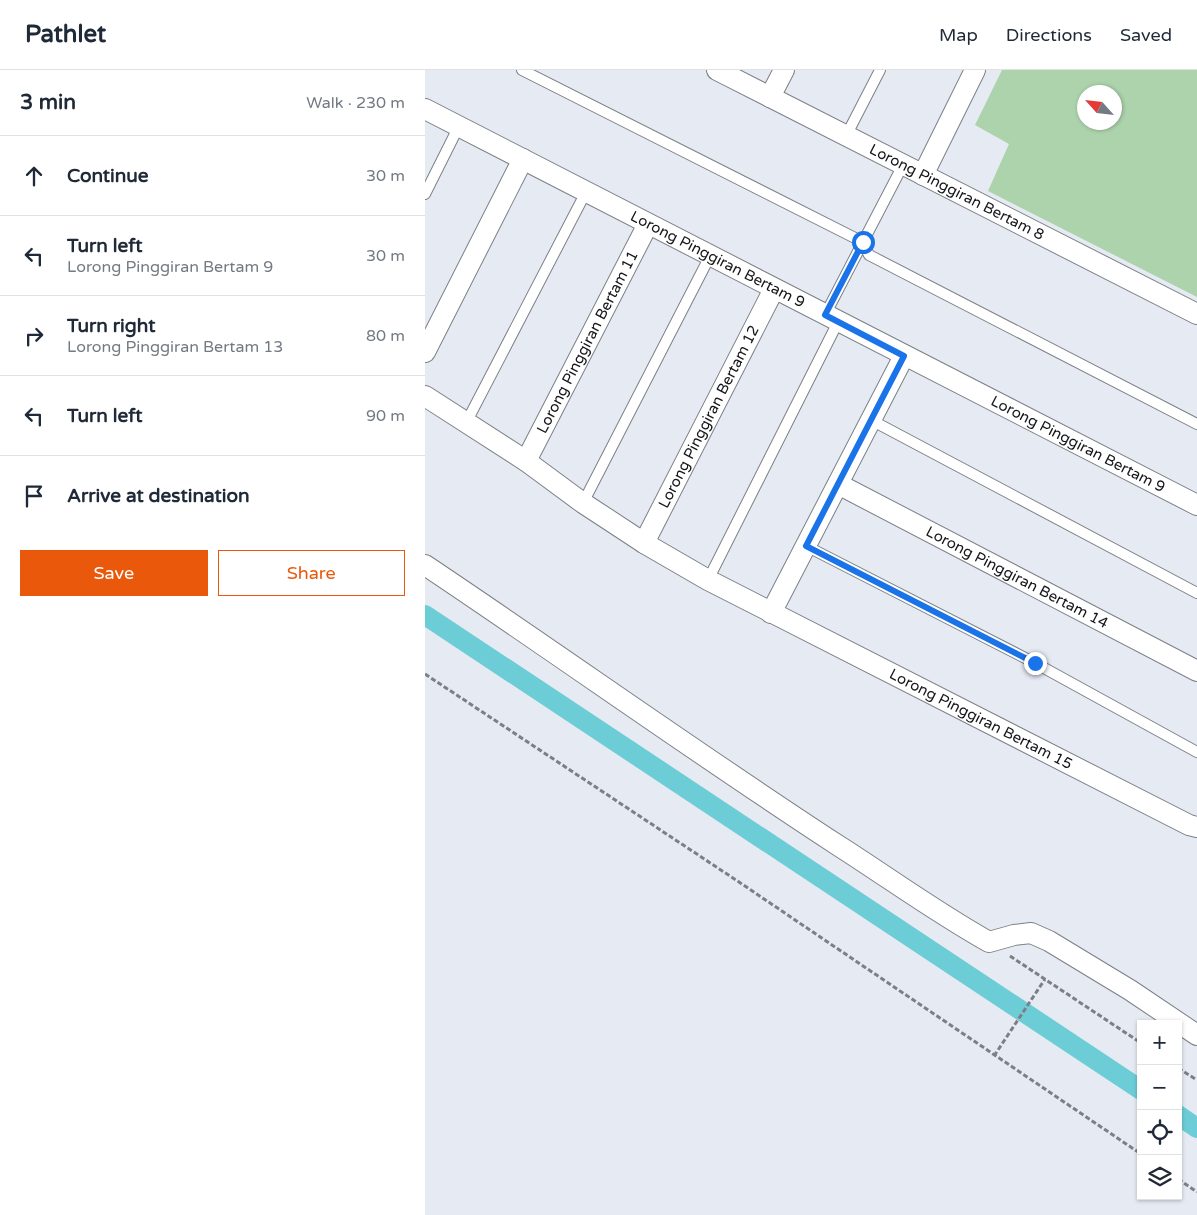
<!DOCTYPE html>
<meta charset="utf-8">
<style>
body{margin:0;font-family:"Varela Round",sans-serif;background:#f6f6f7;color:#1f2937}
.controls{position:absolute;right:15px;bottom:15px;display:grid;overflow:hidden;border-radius:0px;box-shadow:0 1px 4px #0004}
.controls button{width:45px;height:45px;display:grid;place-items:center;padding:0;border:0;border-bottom:1px solid #e0e1e3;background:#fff;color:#1f2937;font:25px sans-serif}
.compass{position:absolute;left:652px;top:15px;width:45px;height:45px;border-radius:50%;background:#fff;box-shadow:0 1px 4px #0004;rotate:297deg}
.stop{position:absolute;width:15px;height:15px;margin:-11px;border:4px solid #1a73e8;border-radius:50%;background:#fff}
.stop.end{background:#1a73e8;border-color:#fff;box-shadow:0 1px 5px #0008}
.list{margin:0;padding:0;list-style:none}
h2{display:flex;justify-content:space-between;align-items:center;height:65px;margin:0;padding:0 20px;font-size:21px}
h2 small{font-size:16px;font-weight:400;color:#747a83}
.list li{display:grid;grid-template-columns:32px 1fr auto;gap:15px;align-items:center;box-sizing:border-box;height:80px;padding:0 20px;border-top:1px solid #e0e1e3}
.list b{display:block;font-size:19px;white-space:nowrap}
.list p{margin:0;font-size:16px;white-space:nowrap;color:#747a83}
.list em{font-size:16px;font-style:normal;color:#747a83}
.actions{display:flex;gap:10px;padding:15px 20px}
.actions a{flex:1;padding:11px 0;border:1px solid #ea580c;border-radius:0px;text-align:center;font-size:18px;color:#ea580c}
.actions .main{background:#ea580c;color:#fff}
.icon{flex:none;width:28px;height:28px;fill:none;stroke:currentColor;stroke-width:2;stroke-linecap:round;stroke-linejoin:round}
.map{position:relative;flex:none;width:772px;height:1145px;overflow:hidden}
header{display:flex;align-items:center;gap:30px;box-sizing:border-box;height:70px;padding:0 25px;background:#fff;border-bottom:1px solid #e0e1e3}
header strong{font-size:24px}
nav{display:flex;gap:28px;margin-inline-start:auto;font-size:18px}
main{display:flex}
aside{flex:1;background:#fff}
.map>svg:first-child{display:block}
</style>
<header>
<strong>Pathlet</strong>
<nav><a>Map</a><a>Directions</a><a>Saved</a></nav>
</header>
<main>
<aside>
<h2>3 min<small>Walk · 230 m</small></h2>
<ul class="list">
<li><svg class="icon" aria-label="ahead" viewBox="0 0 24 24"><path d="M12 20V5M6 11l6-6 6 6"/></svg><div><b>Continue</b></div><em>30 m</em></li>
<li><svg class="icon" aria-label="left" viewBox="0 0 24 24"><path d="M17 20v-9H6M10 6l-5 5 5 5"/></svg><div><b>Turn left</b><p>Lorong Pinggiran Bertam 9</p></div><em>30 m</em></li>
<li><svg class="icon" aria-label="right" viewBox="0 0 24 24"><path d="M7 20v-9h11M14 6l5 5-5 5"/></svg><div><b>Turn right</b><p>Lorong Pinggiran Bertam 13</p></div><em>80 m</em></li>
<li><svg class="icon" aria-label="left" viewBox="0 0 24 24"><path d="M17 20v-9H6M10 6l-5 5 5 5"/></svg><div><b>Turn left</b></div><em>90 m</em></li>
<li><svg class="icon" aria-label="arrive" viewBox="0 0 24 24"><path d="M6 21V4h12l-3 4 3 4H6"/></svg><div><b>Arrive at destination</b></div></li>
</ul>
<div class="actions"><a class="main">Save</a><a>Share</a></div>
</aside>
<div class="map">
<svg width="772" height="1145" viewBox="0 0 772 1145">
<rect width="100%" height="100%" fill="#e6eaf2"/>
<path fill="#acd3ac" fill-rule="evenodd" d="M577 0H772V227L563 121 584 74 550 55ZM660 22H690V52H660Z"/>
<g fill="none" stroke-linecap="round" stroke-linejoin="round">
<path stroke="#6dcdd7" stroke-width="20" d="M0 545 716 1020
M753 1045 772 1058"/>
<g stroke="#7c8087" stroke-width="12">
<path id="service" d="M97 0 438 172 444 185 772 354
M421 66 455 0
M0 124 34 56
M400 245 478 95
M446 350 772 523
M41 353 161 122
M158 433 285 186
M381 476 610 593 772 682
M283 510 413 252"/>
</g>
<g stroke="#7c8087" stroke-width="22">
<g id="minor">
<path id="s1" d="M292 0 772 244"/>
<path d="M345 27 359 0"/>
<path id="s2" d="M0 39 772 435"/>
<path d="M498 105 550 0"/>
<path d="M0 282 98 89"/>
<path id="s3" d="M0 326 101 391 158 433 219 473 283 510 764 755 772 757"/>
<path id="s4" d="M101 391 223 154"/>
<path id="s5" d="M413 414 772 601"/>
<path id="s6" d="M219 473 349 219"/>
<path d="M0 495C139 588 274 685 414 776 464 808 512 843 564 872L589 865 606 863 624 871 705 920 772 965"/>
<path d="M346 543 479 286"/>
</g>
</g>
<path stroke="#7d7f85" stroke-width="3" stroke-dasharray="5 2.5" stroke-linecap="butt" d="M0 604 311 810 716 1084
M585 886 716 973
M569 986 620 909
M753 998 772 1010
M753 1109 772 1122"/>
<use href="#service" stroke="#fff" stroke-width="10"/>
<use href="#minor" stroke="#fff" stroke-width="20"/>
</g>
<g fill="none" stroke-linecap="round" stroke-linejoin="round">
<path stroke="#1a73e8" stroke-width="6" d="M438 172 400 245 479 286 381 476 610 593"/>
</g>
<g text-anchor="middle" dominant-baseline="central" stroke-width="4.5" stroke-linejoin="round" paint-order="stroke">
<g font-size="15" fill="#151619" stroke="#e6eaf2">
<text stroke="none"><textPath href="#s1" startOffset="269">Lorong Pinggiran Bertam 8</textPath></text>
<text stroke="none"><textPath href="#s2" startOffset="329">Lorong Pinggiran Bertam 9</textPath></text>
<text stroke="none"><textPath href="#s4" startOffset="134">Lorong Pinggiran Bertam 11</textPath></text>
<text stroke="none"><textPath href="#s6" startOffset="142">Lorong Pinggiran Bertam 12</textPath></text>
<text stroke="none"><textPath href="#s2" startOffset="734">Lorong Pinggiran Bertam 9</textPath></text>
<text stroke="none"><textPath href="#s5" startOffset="202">Lorong Pinggiran Bertam 14</textPath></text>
<text stroke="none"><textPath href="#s3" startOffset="644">Lorong Pinggiran Bertam 15</textPath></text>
</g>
</g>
</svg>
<div class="controls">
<button>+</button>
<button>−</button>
<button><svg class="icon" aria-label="locate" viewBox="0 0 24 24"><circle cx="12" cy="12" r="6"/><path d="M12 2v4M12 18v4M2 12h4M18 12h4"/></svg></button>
<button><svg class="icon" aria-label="layers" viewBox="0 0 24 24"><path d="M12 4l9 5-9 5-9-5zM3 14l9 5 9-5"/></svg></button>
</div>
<svg class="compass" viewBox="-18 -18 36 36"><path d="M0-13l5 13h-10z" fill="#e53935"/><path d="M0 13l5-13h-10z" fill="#747a83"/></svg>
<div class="stop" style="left:438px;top:172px"></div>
<div class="stop end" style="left:610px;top:593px"></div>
</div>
</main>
